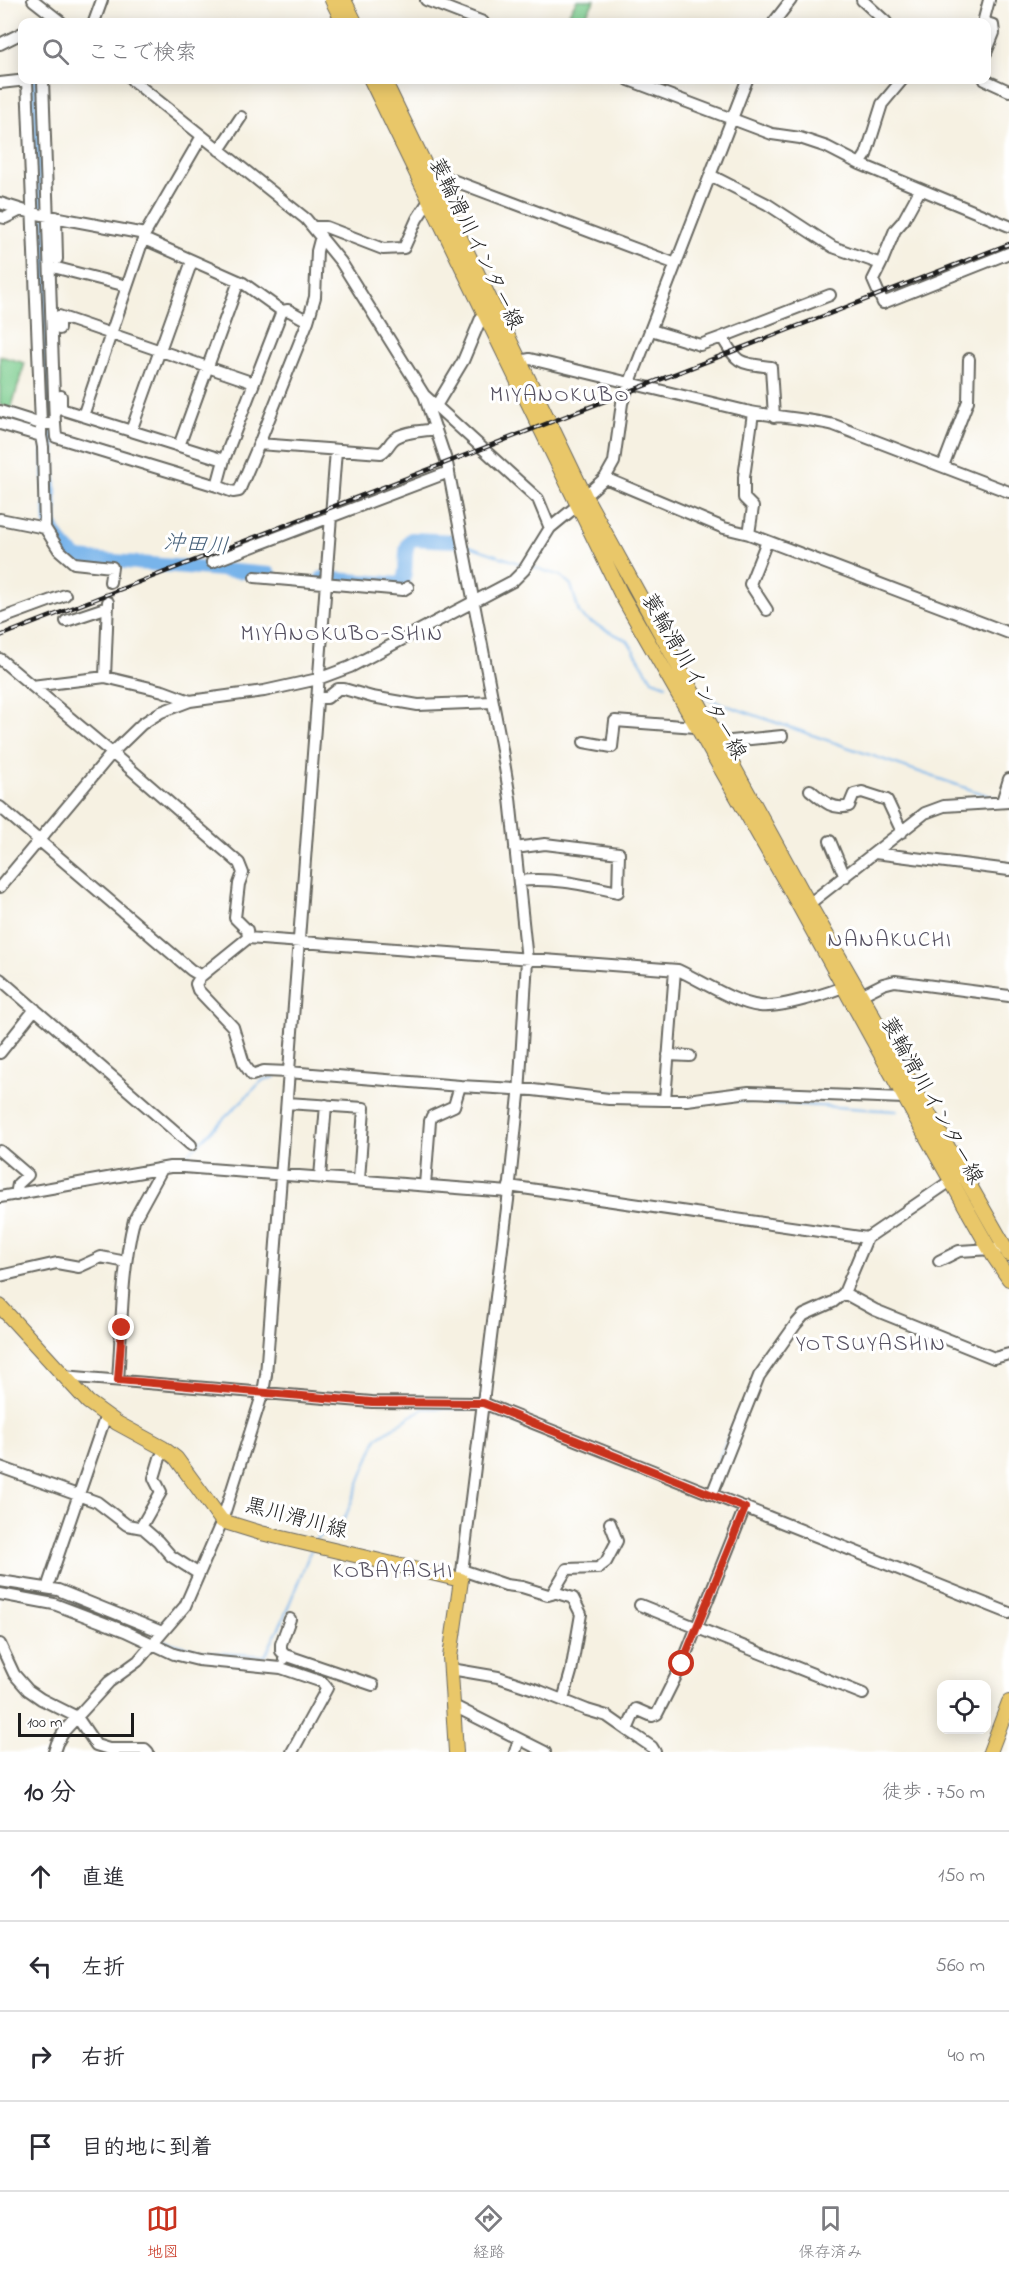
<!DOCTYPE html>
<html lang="ja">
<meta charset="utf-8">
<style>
body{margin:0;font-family:"Indie Flower","Klee One",sans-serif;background:#f2f2f3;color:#2b2b33}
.controls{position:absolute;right:18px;bottom:18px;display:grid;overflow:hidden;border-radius:12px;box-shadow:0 3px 15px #0003}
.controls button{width:54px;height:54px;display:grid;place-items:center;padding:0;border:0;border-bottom:2px solid #e1e1e2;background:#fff;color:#2b2b33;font:30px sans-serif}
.scale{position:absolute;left:18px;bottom:15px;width:116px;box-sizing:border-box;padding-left:6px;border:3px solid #1c1c1c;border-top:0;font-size:16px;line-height:21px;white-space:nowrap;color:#1c1c1c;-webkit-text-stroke:4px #fff;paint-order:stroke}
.stop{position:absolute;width:18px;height:18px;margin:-14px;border:4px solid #c8321e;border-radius:50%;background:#fff}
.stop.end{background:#c8321e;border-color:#fff;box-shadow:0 2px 6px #0008}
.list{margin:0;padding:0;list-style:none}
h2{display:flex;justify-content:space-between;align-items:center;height:78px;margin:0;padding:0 24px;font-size:26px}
h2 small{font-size:20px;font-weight:400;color:#7c7c81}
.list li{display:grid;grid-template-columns:39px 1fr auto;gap:18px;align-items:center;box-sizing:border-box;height:90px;padding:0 24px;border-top:2px solid #e1e1e2}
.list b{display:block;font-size:22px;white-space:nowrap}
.list em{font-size:20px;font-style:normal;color:#7c7c81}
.icon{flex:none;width:33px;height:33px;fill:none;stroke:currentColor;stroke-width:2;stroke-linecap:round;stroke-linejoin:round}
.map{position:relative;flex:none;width:1009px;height:1752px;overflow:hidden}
.search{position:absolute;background:#fff;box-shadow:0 3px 15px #0003;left:18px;right:18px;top:18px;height:66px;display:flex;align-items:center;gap:15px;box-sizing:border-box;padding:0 21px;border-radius:12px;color:#7c7c81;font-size:22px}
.sheet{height:438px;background:#fff}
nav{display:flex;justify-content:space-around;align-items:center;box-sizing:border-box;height:84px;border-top:2px solid #e1e1e2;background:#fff;font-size:16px;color:#7c7c81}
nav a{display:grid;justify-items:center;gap:3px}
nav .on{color:#c8321e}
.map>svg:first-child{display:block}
</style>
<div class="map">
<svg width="1009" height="1752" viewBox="0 0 1009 1752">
<rect width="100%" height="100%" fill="#fff"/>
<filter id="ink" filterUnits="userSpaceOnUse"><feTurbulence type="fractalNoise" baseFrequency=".0167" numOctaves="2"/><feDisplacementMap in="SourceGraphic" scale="12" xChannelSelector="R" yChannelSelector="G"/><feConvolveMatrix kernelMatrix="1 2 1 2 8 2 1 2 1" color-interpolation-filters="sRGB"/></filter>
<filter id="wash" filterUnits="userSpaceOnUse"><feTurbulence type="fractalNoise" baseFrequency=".008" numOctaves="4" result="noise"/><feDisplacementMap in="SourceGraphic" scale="24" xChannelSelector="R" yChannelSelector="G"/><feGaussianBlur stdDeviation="1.35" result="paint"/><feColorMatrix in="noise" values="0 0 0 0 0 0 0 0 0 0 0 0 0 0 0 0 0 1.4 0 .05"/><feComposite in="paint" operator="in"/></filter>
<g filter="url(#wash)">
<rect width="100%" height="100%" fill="#f6f1e2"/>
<path fill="#7acc8d" stroke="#4b7454" stroke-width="1.5" d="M577 0H595L581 22 569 13Z
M0 356 25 363 11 409 0 405Z"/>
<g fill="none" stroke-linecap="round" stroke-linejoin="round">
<path stroke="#78b4ea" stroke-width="2" d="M467 545 524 565
M530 566 561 576 571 585 579 612 585 619 628 641 652 680 666 685
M702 697 995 798
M586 1091 637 1094
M727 1100 897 1111
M176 1162 187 1155 263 1080 275 1077
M486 1411 523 1425
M707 1488 737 1416
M315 1542 317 1538 345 1518 377 1438 424 1408 477 1409
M34 1595 54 1599
M160 1640 205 1652 265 1656 284 1617 311 1550"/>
<path stroke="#78b4ea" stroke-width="14" d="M36 80 51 525C57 539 66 549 78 558L270 574
M322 578 401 584C410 570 401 551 411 539L456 541"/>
</g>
</g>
<g filter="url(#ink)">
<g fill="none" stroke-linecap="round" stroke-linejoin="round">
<path stroke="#d5d1c4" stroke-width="10" stroke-dasharray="10 5" stroke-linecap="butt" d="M108 602 110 582"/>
<g stroke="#686761" stroke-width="14">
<path id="minor" d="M33 0 61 22
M426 0 483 22
M862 0 886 22
M94 22 102 0
M774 22 791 0
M0 44 22 33
M986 53 994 33 993 25 987 23 984 19 989 0
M27 80 41 424H55L43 80
M132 80 306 219 341 262 424 395 538 499 550 528 578 505 585 496 605 478 614 462 622 403 747 80
M629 80 772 134 800 138 827 147 860 164 1009 226
M985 80 1009 91
M0 83 27 80
M219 150 241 117
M860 164 866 155 882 104 902 80
M710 175 767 204 833 247 881 264 895 230 903 221 920 190
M439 191 447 178 676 264
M0 203 32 213 145 234
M0 217 5 218 21 210
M56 217 57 259
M313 227H326L383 249 404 248 417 219 430 199
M144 239 243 283 282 311 288 310 308 321 315 297 317 251 321 236
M881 264 873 280 883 303 1009 253
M57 268 127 286
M282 311 224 460 217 486 233 492 239 491 259 444 381 453C388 449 389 443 394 439 403 431 424 431 436 429
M59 329V316L254 383
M651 330 700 345 722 337C738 365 740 363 771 367L774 417
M722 337 830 295
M519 361 530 359 746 411C775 417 805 418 834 425L1009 492
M424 395 447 463 501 744 510 798 527 960 519 1095 509 1192 461 1580
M61 396V407L64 410 224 460
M436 406 463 361 484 311
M0 411 41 424V436L0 424
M83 416 145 234 202 136
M55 424 56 437 217 486
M131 431 192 261
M41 436 43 447 45 528 59 550 74 563 112 567 110 582
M259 444 308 321
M179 446 239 281
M943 466 968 401 969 359
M605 478 724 528 749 534 1009 633
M0 519 45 528
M749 534 753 507 744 498V477L753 413
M212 562 449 472
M255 577 403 590 408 587
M767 610 750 584 767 541
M0 619 65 595
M66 621 108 607
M0 659 112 753 239 863 243 873 239 884 235 918 247 930 248 938
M105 677 108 602
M32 686 105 677 163 691 190 701
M317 698H327L338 689H344L372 697 418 705 493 702
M584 742 612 747 615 721 696 727 701 725
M721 742 782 736
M810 790C822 800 833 811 849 806L854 794 862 792 887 800 902 832
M1002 802 1009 779
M0 807 191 970 201 976 248 938 678 970C702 981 734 1003 760 1006 780 1008 831 993 850 984
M830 841 845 877
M515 848 545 844 619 853 618 892C585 885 552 877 519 881
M875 853 1009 870
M0 887 112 753 142 724 161 712 190 701 264 691 318 679 350 667 513 581 524 570 550 528
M809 904 925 813 944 806 1009 802
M675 970 665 1100H687L749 1092 904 1098
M201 976 196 984 198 990 233 1027 244 1064 252 1075 264 1071 288 1072 460 1086
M0 979 191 1145
M861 995 883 984 895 981 1009 996
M0 1053 35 1009
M668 1055 690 1056
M287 1103 364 1108 359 1180
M0 1151 28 1175 18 1184 16 1195
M320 1177 326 1105
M425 1185 430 1121 432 1116 454 1106 460 1086 533 1090 609 1099 665 1100
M509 1186 867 1238
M0 1197 170 1167H183L509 1192
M939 1261 959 1251 1009 1248
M0 1276 57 1263 79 1267 101 1257 126 1262
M844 1293 875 1310 994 1358 1009 1354
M63 1376 372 1402 483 1403 1009 1613
M118 1380C122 1327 121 1272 134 1220L162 1169
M0 1467 97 1502 127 1525 143 1528 158 1541 171 1556 199 1574
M712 1494 759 1376 796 1324 804 1315 833 1302 844 1293 867 1238 952 1180 965 1175
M141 1527 161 1492 154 1478 160 1458 166 1450
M462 1570 506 1585 522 1587 548 1595 552 1594 567 1569 598 1568 606 1562 617 1541 610 1523
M0 1581 58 1590 162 1632
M49 1582 106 1415
M554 1592 573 1598 581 1614 571 1672 563 1700
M0 1594 54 1604 125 1631 174 1654 198 1660 281 1668 322 1682 327 1688 292 1752
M640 1605 863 1694
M0 1644 14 1674 28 1690 41 1699 77 1717 96 1745 109 1749H145L148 1752
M285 1655 373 1685
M284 1659 285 1655 281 1651V1644L290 1619
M451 1669 498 1677 537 1690 587 1710 607 1716 627 1730
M452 1705 545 1752
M54 1752 57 1743 65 1730 109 1682 138 1661 185 1606 222 1521 263 1392 266 1375 336 450
M515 1752 519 1739
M655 1752 652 1747 627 1730 636 1709 652 1716 657 1714 682 1664 745 1507"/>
</g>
<g stroke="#686761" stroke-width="16">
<path id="major" d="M332 0 343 22
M344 0 355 22
M371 80 621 594 797 902 919 1124 994 1257 1009 1279
M384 80 585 496 809 904 1009 1254
M0 1306 88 1402 117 1423 163 1448 176 1458 222 1521 261 1533 461 1580 450 1657 456 1752
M990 1752 1009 1702"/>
</g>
<use href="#minor" stroke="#fff" stroke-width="10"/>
<use href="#major" stroke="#e9c769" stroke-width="14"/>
<g stroke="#1c1c1c" stroke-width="4.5">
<path id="rail" d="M0 636 1009 244"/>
</g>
<use href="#rail" stroke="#fff" stroke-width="2" stroke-dasharray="7" stroke-linecap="butt"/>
</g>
</g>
<g fill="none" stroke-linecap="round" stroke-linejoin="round" filter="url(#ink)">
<path stroke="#c8321e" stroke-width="8" d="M122 1328 118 1380 372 1402 483 1403 745 1508 682 1664"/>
</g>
<g text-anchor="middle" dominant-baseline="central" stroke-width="6" stroke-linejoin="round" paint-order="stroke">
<g font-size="21" fill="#1c1c1c" stroke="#fff">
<text transform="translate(475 244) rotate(64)">蓑輪滑川インター線</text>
<text transform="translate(693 677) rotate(60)">蓑輪滑川インター線</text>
<text transform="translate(931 1101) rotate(61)">蓑輪滑川インター線</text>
<text transform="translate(296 1519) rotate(15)">黒川滑川線</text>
</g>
<g font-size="22" letter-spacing="1.5" fill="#555060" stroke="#fff">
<text x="560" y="396">MIYANOKUBO</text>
<text x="342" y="635">MIYANOKUBO-SHIN</text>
<text x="890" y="941">NANAKUCHI</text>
<text x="871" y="1345">YOTSUYASHIN</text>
<text x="393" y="1572">KOBAYASHI</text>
</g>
<g font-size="22" font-style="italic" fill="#456079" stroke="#fff">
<text transform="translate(196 546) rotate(4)">沖田川</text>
</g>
</g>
</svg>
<div class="controls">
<button><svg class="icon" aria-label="locate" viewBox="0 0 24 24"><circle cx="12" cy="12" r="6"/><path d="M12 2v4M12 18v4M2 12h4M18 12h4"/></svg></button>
</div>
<div class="scale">100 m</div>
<div class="stop" style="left:682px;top:1664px"></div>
<div class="stop end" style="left:122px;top:1328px"></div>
<div class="search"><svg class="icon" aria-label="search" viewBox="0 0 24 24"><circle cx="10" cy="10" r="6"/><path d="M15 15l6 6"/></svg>ここで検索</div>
</div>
<section class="sheet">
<h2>10 分<small>徒歩 · 750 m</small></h2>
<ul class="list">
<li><svg class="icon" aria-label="ahead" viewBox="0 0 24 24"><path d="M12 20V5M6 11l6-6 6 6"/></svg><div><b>直進</b></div><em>150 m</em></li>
<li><svg class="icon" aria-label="left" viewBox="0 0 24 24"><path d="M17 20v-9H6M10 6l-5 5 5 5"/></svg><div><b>左折</b></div><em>560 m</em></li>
<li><svg class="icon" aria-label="right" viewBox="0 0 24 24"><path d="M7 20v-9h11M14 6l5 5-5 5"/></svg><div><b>右折</b></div><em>40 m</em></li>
<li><svg class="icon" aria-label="arrive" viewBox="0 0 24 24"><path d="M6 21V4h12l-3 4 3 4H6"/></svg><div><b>目的地に到着</b></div></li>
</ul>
</section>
<nav>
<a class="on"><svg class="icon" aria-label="map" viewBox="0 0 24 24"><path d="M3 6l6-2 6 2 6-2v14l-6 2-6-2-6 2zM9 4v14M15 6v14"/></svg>地図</a>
<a><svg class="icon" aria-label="directions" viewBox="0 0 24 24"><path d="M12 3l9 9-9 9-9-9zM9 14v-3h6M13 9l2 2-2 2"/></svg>経路</a>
<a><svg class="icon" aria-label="saved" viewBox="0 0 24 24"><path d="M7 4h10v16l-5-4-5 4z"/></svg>保存済み</a>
</nav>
